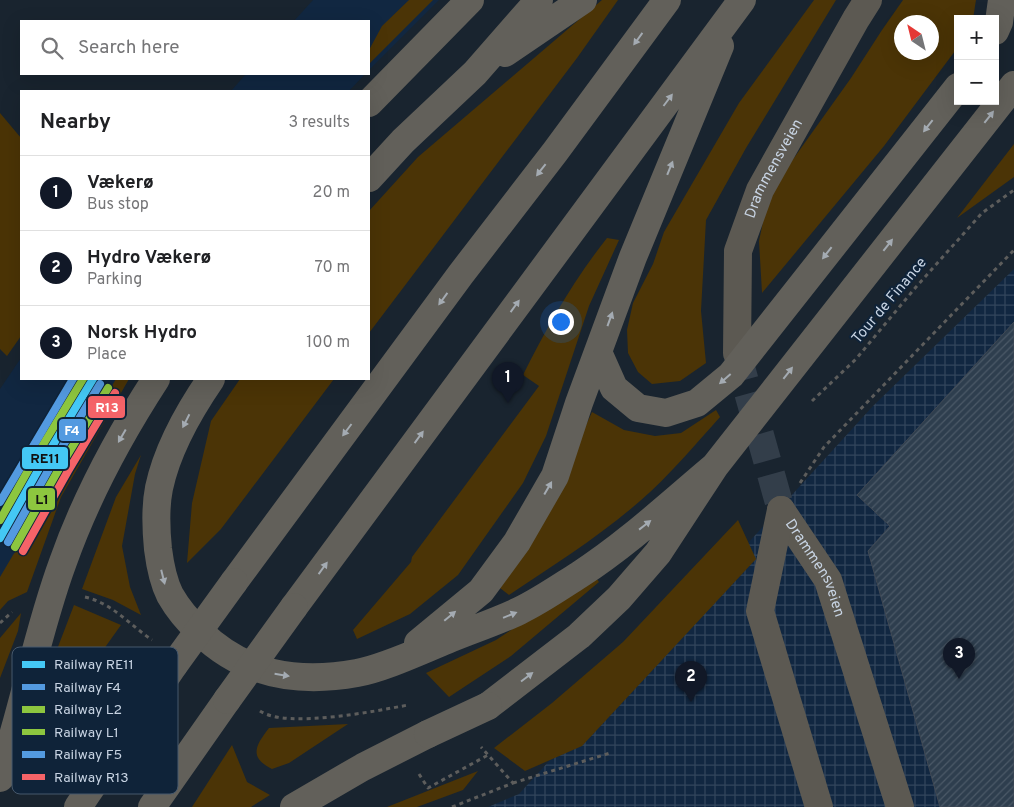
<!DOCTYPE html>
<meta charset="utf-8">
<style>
body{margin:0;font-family:Overpass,sans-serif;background:#f6f6f6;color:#202124}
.controls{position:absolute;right:15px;top:15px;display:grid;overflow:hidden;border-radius:0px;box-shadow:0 5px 20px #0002}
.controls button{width:45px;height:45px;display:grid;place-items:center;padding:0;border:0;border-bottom:1px solid #e0e0e0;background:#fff;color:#202124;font:25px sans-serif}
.compass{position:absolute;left:894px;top:15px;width:45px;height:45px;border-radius:50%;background:#fff;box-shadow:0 5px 20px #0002;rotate:325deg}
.you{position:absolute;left:560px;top:321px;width:18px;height:18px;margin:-12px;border:4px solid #fff;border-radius:50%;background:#1a73e8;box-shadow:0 0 0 8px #1a73e833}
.badge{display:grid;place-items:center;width:32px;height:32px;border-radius:50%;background:#111827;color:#fff;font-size:16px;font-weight:700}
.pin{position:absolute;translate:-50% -41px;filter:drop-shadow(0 1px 2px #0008)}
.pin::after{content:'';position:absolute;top:26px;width:18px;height:15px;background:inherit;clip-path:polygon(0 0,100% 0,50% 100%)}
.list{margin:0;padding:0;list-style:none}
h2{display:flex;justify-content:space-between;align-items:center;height:65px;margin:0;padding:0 20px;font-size:21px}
h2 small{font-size:16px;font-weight:400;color:#757577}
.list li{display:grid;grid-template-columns:32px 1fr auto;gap:15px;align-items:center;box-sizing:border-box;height:75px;padding:0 20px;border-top:1px solid #e0e0e0}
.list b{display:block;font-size:19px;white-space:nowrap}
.list p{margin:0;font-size:16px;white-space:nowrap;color:#757577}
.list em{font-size:16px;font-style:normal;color:#757577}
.icon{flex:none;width:28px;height:28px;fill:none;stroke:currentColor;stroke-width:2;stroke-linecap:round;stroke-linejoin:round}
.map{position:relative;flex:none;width:1014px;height:807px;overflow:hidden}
.search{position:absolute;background:#fff;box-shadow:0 5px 20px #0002;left:20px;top:20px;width:350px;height:55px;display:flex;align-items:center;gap:12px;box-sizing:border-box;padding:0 18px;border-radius:0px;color:#757577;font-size:19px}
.panel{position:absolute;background:#fff;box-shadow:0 5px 20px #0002;left:20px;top:90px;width:350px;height:290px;border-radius:0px}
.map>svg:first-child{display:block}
</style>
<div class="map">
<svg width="1014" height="807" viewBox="0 0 1014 807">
<defs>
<pattern id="industrial-grid" width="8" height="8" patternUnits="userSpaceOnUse" patternTransform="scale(1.25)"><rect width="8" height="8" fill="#112741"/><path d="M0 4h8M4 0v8" fill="none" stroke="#32455c"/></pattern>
<pattern id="building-hatch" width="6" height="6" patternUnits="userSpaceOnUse" patternTransform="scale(1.25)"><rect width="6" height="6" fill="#2e3e4e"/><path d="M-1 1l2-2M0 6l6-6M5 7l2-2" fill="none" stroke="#4b5967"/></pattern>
</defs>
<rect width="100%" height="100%" fill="#19242f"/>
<path fill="#112741" d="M313 0H439L369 70V21H294Z
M246 74H365L349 91H231Z
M21 358V379H129L0 601V389Z"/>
<path fill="url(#industrial-grid)" d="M1014 269V807H488L519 794 873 406Z"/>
<path fill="#4b3406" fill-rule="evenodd" d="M409 0H433L369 64V50L382 26Z
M602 0H618L577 58 369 333V211L418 157Z
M814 0H836L746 148 706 220 701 311 706 363 680 381 652 384 638 372 628 353 627 330 633 303 653 264 664 232 739 103Z
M903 0H976L973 19H958V47L884 146 762 293 759 241 769 193 851 78 882 30ZM902 22H932V52H902Z
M0 113 21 138V336L7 356 0 349Z
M1014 144V177L957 218Z
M607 238 619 240 589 306 546 436 523 483 458 575 410 614 357 639 353 630 411 562 412 557 539 386 523 375C548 325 573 281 607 238Z
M116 379H129L61 497 27 592 8 601 0 610V577L13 555 47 508 55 479Z
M240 379H334L221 529 187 563 192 503 211 421Z
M716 410 720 417C694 446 669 476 640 501 600 536 554 565 509 595L500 588 535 537 592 412 624 430 655 436 681 433Z
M141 455 135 474 122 546 130 587 141 615 113 600 82 589 116 497Z
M738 520 756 559 582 746 525 771 494 748 552 703 623 642Z
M594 575 599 582 511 656 449 697 426 673 496 640Z
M74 605 121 625 96 660 109 671 28 785 56 652Z
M21 613 18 631 0 678V638Z
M348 724 289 763 272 769C248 757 256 745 269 728Z
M232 745 247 782 270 795 251 807H192Z
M478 771 463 790 417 807H387Z"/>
<path fill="url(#building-hatch)" stroke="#404954" d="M1014 322V807H940L868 551 890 526 857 495Z"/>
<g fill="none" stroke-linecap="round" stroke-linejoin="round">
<path stroke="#333e4a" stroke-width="28" stroke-dasharray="28 14" stroke-linecap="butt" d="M737 353 781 510"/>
<path stroke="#5d5d5c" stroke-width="3" stroke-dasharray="4 4" stroke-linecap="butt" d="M812 401 856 359 916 287 982 213 1014 190
M800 483 824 447 1014 250
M85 597C112 603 130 625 152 640
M0 623 12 612
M260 711C286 729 376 711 408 705
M419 774 428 788 488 755
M513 783 610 753
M452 807 513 783 481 747"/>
<g stroke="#5c5952" stroke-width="28">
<path id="s1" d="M737 353 738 251 760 190 856 19 868 0"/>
<path id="s2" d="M781 510 828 580 900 807"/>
<path d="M781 510 760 611 819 807"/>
</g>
<path stroke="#62605a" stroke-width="28" d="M995 31 999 22 1002 0
M505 53 583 0
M369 103 470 0
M369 178 403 141 475 73 539 0
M598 352 614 388 638 408 666 413 697 403 731 375 958 87
M211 379C189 411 167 450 159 488 155 508 156 529 158 549 160 565 163 581 170 595 178 609 188 621 200 632 244 675 297 684 357 673 384 668 420 651 447 640 471 630 496 622 519 611 540 601 560 587 579 575 627 544 671 503 715 466
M234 582 461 274 555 152 667 0
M294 607 742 0
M418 643 481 591 517 542 555 476 579 403 633 257 720 46
M488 706 579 636 619 598 658 553 715 466 1014 85
M0 778C24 707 37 632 63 562 86 497 119 436 156 379
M78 807 174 665
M152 807 227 700
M294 807 363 767 428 734"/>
<path stroke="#62605a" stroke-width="28" d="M174 665 234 582
M227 700 294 607
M428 734 488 706"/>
<g stroke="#0f2339" stroke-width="11">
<path id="rail-1" d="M0 538 45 458 93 379"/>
</g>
<g stroke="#0f2339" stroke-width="11">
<path id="rail-2" d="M8 542 53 462 100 384"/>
</g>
<g stroke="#0f2339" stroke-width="11">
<path id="rail-3" d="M0 520 38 453 83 379"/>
</g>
<g stroke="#0f2339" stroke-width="11">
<path id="rail-4" d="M15 547 60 467 108 388"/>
</g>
<g stroke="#0f2339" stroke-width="11">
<path id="rail-5" d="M0 502 73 379"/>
</g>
<g stroke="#0f2339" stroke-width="11">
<path id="rail-6" d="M23 551 68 471 115 393"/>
</g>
<use href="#rail-1" stroke="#44c8f5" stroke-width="8"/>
<use href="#rail-2" stroke="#539ae0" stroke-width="8"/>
<use href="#rail-3" stroke="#8dc63f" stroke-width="8"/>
<use href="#rail-4" stroke="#8dc63f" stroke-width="8"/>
<use href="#rail-5" stroke="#539ae0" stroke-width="8"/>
<use href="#rail-6" stroke="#f56368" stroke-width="8"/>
</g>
<defs><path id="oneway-solid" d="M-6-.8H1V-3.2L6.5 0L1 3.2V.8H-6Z" transform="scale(1.25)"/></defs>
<g fill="#a4abb2">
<use href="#oneway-solid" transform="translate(638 39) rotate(126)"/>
<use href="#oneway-solid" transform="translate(668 100) rotate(-53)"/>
<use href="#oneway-solid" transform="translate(989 117) rotate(-52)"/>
<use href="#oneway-solid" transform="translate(928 126) rotate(128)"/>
<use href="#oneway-solid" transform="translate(670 168) rotate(-68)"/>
<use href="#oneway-solid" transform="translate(541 170) rotate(128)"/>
<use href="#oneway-solid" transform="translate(888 245) rotate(-52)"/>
<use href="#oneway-solid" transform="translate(827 253) rotate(128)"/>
<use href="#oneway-solid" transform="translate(443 299) rotate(126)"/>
<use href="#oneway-solid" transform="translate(515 306) rotate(-54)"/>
<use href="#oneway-solid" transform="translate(610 319) rotate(-70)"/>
<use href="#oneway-solid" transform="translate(788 373) rotate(-52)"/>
<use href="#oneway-solid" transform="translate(725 379) rotate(139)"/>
<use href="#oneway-solid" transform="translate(186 421) rotate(117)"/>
<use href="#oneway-solid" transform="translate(347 430) rotate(127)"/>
<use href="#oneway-solid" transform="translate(122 436) rotate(120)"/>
<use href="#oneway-solid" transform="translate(419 437) rotate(-54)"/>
<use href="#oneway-solid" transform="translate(548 488) rotate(-60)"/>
<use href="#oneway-solid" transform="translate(645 525) rotate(-38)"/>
<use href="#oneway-solid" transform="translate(323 568) rotate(-54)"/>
<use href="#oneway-solid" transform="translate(163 577) rotate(76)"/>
<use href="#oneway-solid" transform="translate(510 615) rotate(-22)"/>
<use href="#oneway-solid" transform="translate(450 616) rotate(-40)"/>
<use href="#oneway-solid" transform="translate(282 675) rotate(9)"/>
<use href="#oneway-solid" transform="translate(527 677) rotate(-37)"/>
</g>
<g text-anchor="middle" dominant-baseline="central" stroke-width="4" stroke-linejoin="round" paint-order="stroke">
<g font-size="15" fill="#c7d3e2" stroke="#0f2339">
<text stroke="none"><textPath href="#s1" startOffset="192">Drammensveien</textPath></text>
<text transform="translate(890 301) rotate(-50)">Tour de Finance</text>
<text stroke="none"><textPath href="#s2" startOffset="68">Drammensveien</textPath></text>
</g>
</g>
<rect x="12" y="647" width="166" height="147" rx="8" fill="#0f2339" stroke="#46586c" stroke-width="1"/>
<rect x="22" y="661" width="23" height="7" fill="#44c8f5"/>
<rect x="22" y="684" width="23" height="6" fill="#539ae0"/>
<rect x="22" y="706" width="23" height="7" fill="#8dc63f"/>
<rect x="22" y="729" width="23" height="6" fill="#8dc63f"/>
<rect x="22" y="751" width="23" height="7" fill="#539ae0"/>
<rect x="22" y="774" width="23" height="6" fill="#f56368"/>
<g font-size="14" fill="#c7d3e2">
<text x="54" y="669">Railway RE11</text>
<text x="54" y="692">Railway F4</text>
<text x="54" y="714">Railway L2</text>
<text x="54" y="737">Railway L1</text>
<text x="54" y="759">Railway F5</text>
<text x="54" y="782">Railway R13</text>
</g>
<g stroke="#0f2339" stroke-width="2">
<rect x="87" y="395" width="39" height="24" rx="5" fill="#f56368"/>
<rect x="58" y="418" width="29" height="24" rx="5" fill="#539ae0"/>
<rect x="21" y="446" width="48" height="24" rx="5" fill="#44c8f5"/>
<rect x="27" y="487" width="29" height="24" rx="5" fill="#8dc63f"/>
</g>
<g font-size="14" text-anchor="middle" font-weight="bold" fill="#fff">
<text x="107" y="412">R13</text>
<text x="72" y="435">F4</text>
</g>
<g font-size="14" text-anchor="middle" font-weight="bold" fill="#111">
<text x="45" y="463">RE11</text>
<text x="42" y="504">L1</text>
</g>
</svg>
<div class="controls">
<button>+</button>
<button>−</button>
</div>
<svg class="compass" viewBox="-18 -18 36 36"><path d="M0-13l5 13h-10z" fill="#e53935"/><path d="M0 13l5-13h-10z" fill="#757577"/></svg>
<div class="you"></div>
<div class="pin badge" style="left:508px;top:403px">1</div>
<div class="pin badge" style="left:691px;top:702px">2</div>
<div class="pin badge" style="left:959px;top:679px">3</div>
<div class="search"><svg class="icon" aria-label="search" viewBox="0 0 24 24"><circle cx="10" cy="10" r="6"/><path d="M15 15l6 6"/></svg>Search here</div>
<section class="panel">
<h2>Nearby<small>3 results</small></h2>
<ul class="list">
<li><span class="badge">1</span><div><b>Vækerø</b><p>Bus stop</p></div><em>20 m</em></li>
<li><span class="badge">2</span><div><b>Hydro Vækerø</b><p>Parking</p></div><em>70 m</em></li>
<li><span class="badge">3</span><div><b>Norsk Hydro</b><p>Place</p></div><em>100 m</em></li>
</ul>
</section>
</div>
